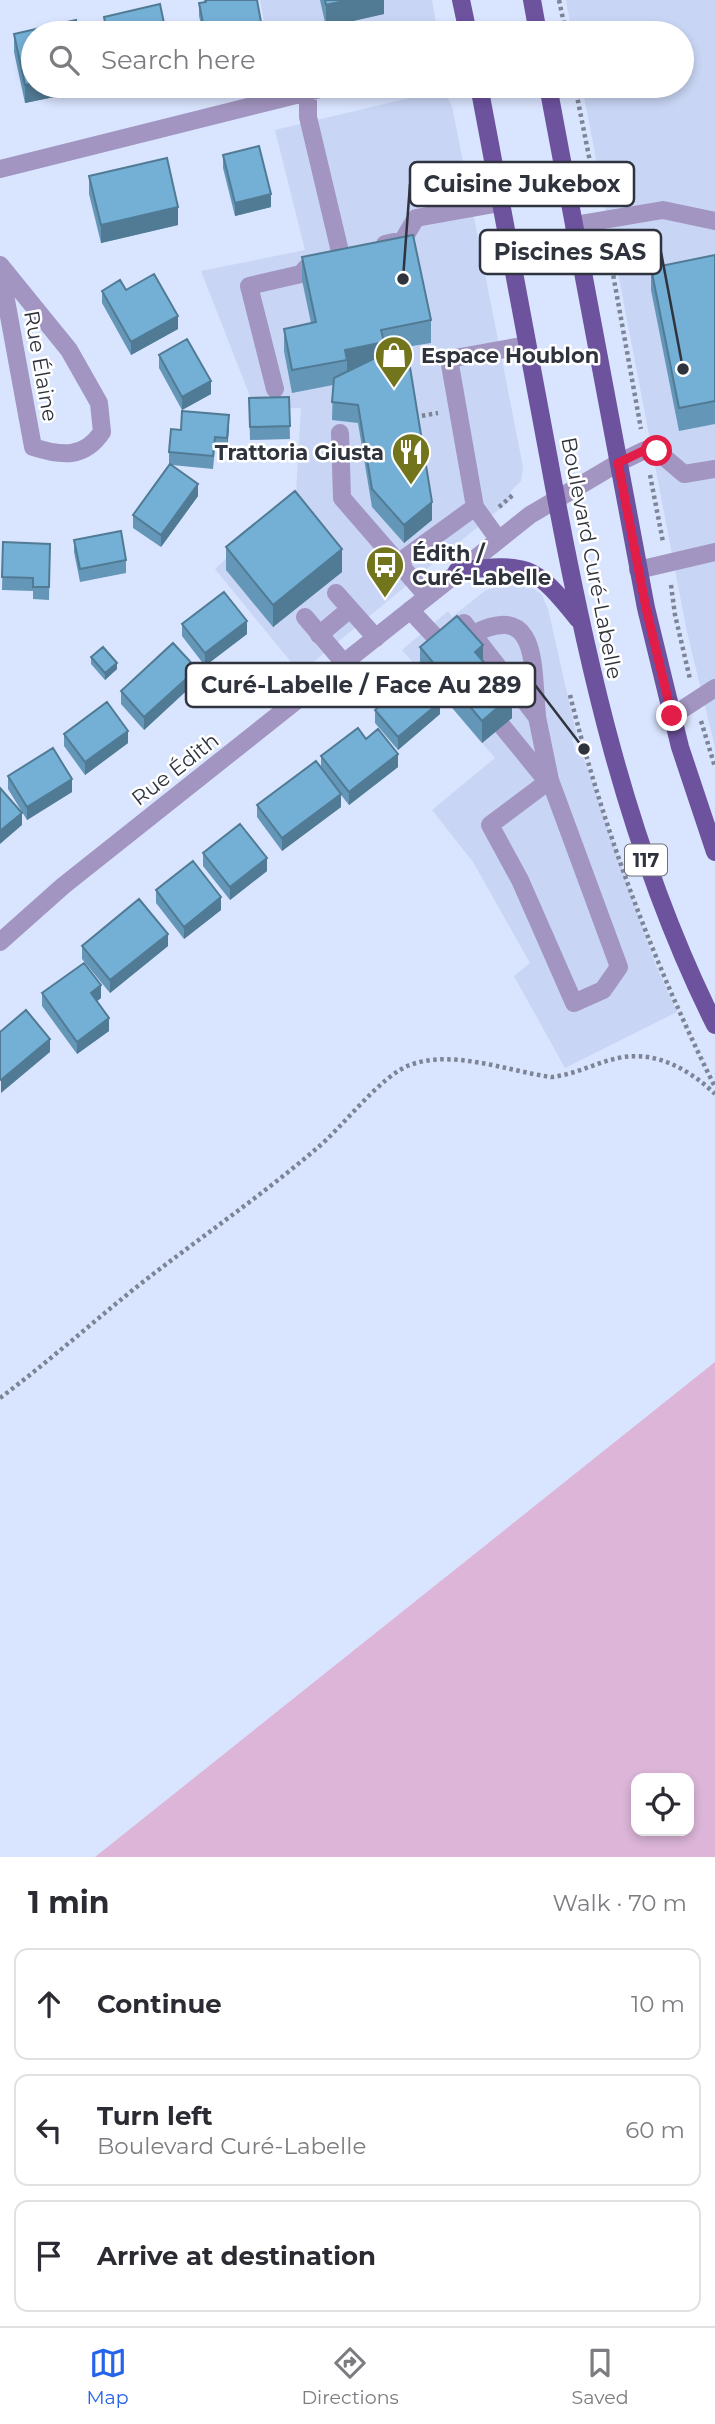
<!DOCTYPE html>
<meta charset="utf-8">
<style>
body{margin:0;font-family:Montserrat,sans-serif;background:#f7f7f7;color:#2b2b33}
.controls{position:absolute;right:21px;bottom:21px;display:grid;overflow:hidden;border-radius:14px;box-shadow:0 4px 10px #0003}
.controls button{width:63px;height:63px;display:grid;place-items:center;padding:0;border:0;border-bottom:2px solid #e1e1e2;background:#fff;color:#2b2b33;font:35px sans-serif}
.stop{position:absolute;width:21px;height:21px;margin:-16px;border:5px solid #e11d48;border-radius:50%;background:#fff}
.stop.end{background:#e11d48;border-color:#fff;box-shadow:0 2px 7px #0008}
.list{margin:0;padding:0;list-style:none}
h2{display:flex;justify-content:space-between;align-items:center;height:91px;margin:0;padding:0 28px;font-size:30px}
h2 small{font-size:23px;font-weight:400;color:#7c7c81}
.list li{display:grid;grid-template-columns:46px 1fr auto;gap:21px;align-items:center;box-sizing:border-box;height:112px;margin:0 14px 14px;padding:0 14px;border:2px solid #e1e1e2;border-radius:14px}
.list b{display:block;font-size:26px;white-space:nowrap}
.list p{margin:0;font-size:23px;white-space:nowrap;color:#7c7c81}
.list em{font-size:23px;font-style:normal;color:#7c7c81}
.icon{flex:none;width:38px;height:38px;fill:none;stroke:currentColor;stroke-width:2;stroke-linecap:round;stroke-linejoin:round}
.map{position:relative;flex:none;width:715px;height:1857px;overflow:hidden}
.search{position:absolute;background:#fff;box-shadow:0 4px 10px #0003;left:21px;right:21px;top:21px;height:77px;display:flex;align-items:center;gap:18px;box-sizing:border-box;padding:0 24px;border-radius:38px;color:#7c7c81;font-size:26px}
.sheet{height:469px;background:#fff}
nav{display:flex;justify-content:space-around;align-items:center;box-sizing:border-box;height:98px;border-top:2px solid #e1e1e2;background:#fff;font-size:19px;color:#7c7c81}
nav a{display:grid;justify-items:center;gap:4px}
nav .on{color:#2563eb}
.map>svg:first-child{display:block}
</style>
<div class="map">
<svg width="715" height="1857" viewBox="0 0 715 1857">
<rect width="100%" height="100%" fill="#d9e4fe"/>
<path fill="#c8d5f4" d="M260 0H432L436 23 430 33H266Z
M566 0H715V747L687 632 582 86H682V33H572Z
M439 91 446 95 452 106 523 467 521 481 510 492 513 498 300 673 215 569 296 494 301 408 255 409 201 271 305 250 275 130Z
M513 582 529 585 542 595 548 609 577 737 572 739 576 754 582 753 656 966 677 1012 565 1068 514 976 530 963 473 862 432 810 495 758 402 650 448 611 452 617 486 590Z"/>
<path fill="#dcb5d8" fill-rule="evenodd" d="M715 1362V1857H95ZM636 1778H689V1831H636Z"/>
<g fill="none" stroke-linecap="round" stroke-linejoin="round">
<path stroke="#7d8496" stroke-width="4.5" stroke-dasharray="3.5 3.5" stroke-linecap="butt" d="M559 0 566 33
M575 86 598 202
M607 241 641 429
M415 417 438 413
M650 475 663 542
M499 507 514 494
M671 585 675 615 690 679
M570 695C604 831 653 962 715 1087
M701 721 715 767
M0 1398C51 1360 98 1317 148 1278 204 1235 262 1195 316 1149 343 1127 380 1076 410 1065 453 1049 507 1071 551 1077 574 1075 595 1063 618 1058 655 1050 689 1069 715 1094"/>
<path stroke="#a295c1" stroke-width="18" d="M308 92V117L342 260
M0 169 332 86
M574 225 663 210 715 221
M385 244 403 240 416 218 500 203
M0 265 69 350 99 403 102 432C84 459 61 456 33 447L0 267
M275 389 249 286 301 274 306 268 323 264
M340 433 342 498 427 596
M498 539 475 507 449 359 527 345
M398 563 475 507
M638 570 715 552
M336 593 376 638
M410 610 441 643 464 623 537 717 550 780 619 967 603 990 574 1003 520 880 490 825 550 780 542 775 502 726
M305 617 344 663
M473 634C540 600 532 669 537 715
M319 635 350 609
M672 716 715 688
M0 942 63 886 530 515 618 463 645 450 657 451 684 474 715 469"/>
<path stroke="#6d529e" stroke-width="18" d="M461 0 468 33
M532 0 538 33
M479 86C503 212 526 338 550 465 585 657 627 849 715 1025
M548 86 646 608 680 747 715 852
M457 571C527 563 533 563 578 619"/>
</g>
<path fill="#6497b7" d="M204 0H257L263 33H203L199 16V3L204 2Z
M320 0H384V14L326 27Z
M104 17 166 33H105Z
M14 34 88 86V90L25 103 14 52Z
M223 155 271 207 235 216 223 168Z
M89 176 178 225 101 243 89 194Z
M715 255V424L679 431 651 290V268Z
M302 257 431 320V343L406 347 432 520 404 543 372 507 358 423 332 420 333 385 292 393 284 351V329L311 323 302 280Z
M126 290 178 329 131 355 102 303V291Z
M159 355 211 394 182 410 159 368Z
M289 397 290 439 250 440 249 398Z
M229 428 227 450 215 449 213 469 172 465 198 496 161 547 133 528V515L169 465V452L181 430Z
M74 540 126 560V573L80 582 74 552Z
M3 542 50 544 49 600 33 599V591L2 590Z
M226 547 342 572 273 627 226 570Z
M182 624 247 634 205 666 182 636Z
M420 647 483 661 512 718 482 743 420 670Z
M91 657 117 669 105 680 91 664Z
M197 681 144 730 121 704V691Z
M375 710 440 714 398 750 375 723Z
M64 734 128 743 85 775 64 746Z
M366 739 398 767 349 805 341 795V807L282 851 257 817V805L321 768V756Z
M8 776 72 792 27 820 8 789Z
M203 853 267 871 230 900 203 866Z
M156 890 221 910 184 939 156 903Z
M82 946H168L110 993 82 959Z
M42 993 101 998 97 1001 109 1031 77 1054 42 1006Z"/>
<path fill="#517b95" d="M348 0H384V14L326 27V5Z
M33 83V86H88V90L25 103V85Z
M271 194V207L235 216V203Z
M178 207V225L101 243V225Z
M178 316V329L131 355V342Z
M384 342V365L347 372V360L345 350Z
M211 381V394L182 410V397Z
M229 415V428L227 450V438Z
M198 484V496L161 547V535Z
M432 502V520L404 543V525Z
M342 549V572L273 627V605Z
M247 621V634L205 666V653Z
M483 645V668L475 652Z
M117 663V669L105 680V673Z
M197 669V681L144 730V717Z
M512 695V718L482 743V721Z
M440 702V714L398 750V737Z
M128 731V743L85 775V762Z
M398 754V767L349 805V792Z
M72 779V792L27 820V807Z
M341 794V807L282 851V838Z
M22 813V825L0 844V831Z
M267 858V871L230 900V887Z
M221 897V910L184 939V927Z
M168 934V946L110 993V980Z
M101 985V998L91 1006V993Z
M109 1018V1031L77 1054V1042Z
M50 1039V1052L1 1093V1080Z"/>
<path fill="#74b0d5" stroke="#517b95" stroke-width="2" d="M206 0H257L263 33H205L199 3 206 2Z
M325 0H348L326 5Z
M160 4 166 33H107L104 17Z
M76 20 79 33H33V83L25 85 14 34Z
M259 146 271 194 235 203 223 155Z
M167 158 178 207 101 225 89 176Z
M413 235 431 320 381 330 384 342 345 350 347 360 292 370 284 329 316 322 302 257Z
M715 255V401L679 408 651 268Z
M154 274 178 316 131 342 102 291 120 280 126 290Z
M187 339 211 381 182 397 159 355Z
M406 343 432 502 404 525 372 489 358 405 332 402 334 378Z
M289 397 290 426 250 427 249 398Z
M182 411 229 415 227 438 215 437 213 456 169 452 171 429 181 430Z
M170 464 198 484 161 535 133 515Z
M295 491 342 549 273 605 226 547Z
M121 531 126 560 80 569 74 540Z
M3 542 50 544 49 587H33V578L2 577Z
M224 592 247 621 205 653 182 624Z
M457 616 483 645 475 652 512 695 482 721 420 647Z
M173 643 197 669 144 717 121 691Z
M103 647 117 663 105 673 91 657Z
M417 674 440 702 398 737 375 710Z
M107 702 128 731 85 762 64 734Z
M358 728 366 739 378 729 398 754 349 792 321 756Z
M53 748 72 779 27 807 8 776Z
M316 761 341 794 282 838 257 805Z
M0 788 22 813 0 831Z
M240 824 267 858 230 887 203 853Z
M193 861 221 897 184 927 156 890Z
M139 899 168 934 110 980 82 946Z
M84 963 101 985 91 993 109 1018 77 1042 42 993Z
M26 1010 50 1039 1 1080 0 1079V1032Z"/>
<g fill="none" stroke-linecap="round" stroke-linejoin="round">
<path stroke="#e11d48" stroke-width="9" d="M657 451 645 450 618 463 646 608 672 716"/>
</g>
<defs>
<g id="shop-pin" transform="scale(2.0125)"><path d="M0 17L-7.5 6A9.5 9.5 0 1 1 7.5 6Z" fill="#72751c" stroke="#fff"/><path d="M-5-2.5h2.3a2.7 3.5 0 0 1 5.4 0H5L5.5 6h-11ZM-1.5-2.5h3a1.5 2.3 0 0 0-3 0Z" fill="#fff"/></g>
<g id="restaurant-pin" transform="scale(2.0125)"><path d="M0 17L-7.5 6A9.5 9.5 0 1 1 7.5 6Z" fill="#72751c" stroke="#fff"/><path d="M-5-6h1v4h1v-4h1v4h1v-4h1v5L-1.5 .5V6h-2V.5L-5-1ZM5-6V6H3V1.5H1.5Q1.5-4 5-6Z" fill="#fff"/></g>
<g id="bus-pin" transform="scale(2.0125)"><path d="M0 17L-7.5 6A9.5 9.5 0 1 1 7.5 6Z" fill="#72751c" stroke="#fff"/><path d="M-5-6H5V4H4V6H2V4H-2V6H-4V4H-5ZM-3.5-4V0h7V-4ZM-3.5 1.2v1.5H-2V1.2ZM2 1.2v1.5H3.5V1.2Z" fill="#fff"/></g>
</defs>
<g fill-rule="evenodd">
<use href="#shop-pin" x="394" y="355"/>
<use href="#restaurant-pin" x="411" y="452"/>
<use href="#bus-pin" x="385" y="565"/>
</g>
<g text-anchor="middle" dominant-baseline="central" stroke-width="5" stroke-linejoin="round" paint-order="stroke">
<rect fill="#fff" stroke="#6d7077" stroke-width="2" x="625" y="844.5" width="42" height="31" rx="5"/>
<g font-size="19" font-weight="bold" fill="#2f333d">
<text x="646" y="860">117</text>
</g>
<g font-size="21" font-weight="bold" fill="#2f333d" stroke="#fff" text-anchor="start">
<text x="421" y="355">Espace Houblon</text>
<text x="384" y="452" text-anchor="end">Trattoria Giusta</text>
<text x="412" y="553">Édith /<tspan x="412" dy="24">Curé-Labelle</tspan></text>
</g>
<g font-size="21" fill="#2f333d" stroke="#fff">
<text transform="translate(41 366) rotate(80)">Rue Élaine</text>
<text transform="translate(592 558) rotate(79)">Boulevard Curé-Labelle</text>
<text transform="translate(175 769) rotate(-38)">Rue Édith</text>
</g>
</g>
<path fill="none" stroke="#2f333d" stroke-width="2.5" d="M403 279L410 184M683 369L661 252M584 749L535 685"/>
<g fill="#2f333d" stroke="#fff" stroke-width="2.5">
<circle cx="403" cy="279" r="7"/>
<circle cx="683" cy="369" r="7"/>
<circle cx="584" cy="749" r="7"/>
</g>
<g fill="#fff" stroke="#2f333d" stroke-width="2.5">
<rect x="410" y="162" width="224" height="44" rx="7"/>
<rect x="480" y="230" width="181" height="44" rx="7"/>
<rect x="186" y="663" width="349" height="44" rx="7"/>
</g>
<g font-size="23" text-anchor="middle" font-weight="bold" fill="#2f333d">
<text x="522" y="192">Cuisine Jukebox</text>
<text x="570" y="260">Piscines SAS</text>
<text x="361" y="693">Curé-Labelle / Face Au 289</text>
</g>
</svg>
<div class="controls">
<button><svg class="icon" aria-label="locate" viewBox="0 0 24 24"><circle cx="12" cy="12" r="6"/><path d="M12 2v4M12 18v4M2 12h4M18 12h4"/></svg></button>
</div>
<div class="stop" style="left:657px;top:451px"></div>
<div class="stop end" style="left:672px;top:716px"></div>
<div class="search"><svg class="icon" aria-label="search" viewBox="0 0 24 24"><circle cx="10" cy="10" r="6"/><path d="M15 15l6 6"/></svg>Search here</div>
</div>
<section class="sheet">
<h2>1 min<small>Walk · 70 m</small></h2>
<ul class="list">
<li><svg class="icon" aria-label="ahead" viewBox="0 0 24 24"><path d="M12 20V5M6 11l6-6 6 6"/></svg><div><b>Continue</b></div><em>10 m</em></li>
<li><svg class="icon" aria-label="left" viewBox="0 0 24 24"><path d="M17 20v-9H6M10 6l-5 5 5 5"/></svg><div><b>Turn left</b><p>Boulevard Curé-Labelle</p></div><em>60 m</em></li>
<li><svg class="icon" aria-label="arrive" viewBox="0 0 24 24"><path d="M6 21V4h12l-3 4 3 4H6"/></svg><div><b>Arrive at destination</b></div></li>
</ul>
</section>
<nav>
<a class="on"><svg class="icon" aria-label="map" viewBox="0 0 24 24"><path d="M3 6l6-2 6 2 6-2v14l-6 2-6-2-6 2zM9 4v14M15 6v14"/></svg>Map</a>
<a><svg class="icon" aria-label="directions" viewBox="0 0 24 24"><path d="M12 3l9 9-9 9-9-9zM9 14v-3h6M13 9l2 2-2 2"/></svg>Directions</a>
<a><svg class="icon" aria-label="saved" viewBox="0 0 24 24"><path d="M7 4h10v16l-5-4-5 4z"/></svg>Saved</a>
</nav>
